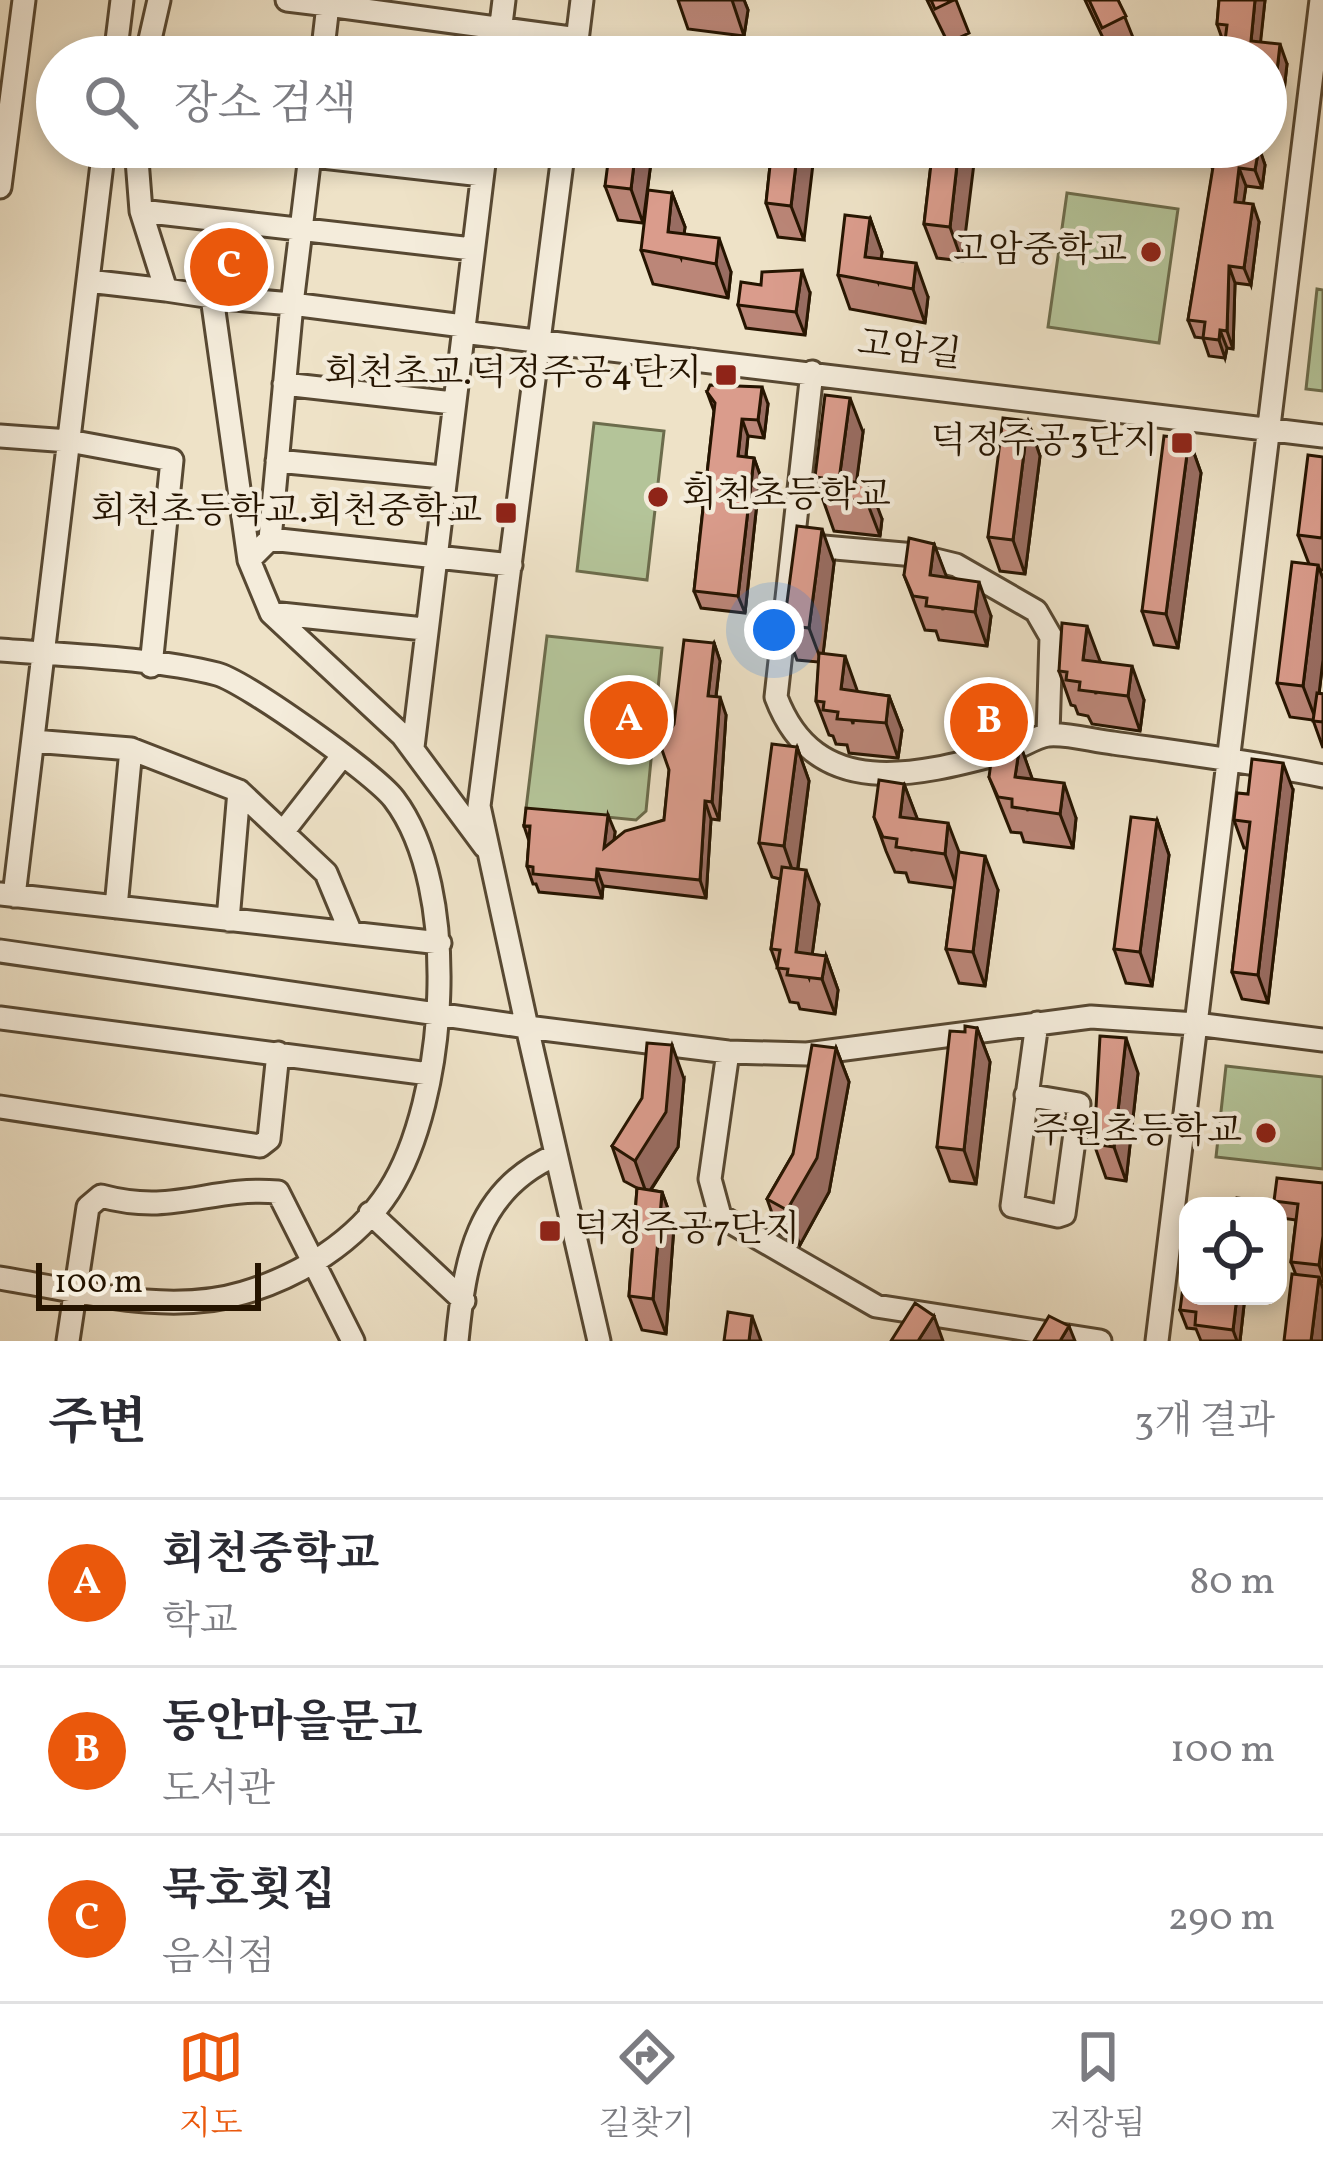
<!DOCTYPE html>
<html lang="ko">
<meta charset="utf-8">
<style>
body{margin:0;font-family:Vollkorn,"Noto Serif KR",serif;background:#f2f2f3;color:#2b2b33}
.controls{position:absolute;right:36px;bottom:36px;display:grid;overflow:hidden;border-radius:24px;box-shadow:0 6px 18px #0003}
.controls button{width:108px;height:108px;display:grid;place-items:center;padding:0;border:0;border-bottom:3px solid #e1e1e2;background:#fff;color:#2b2b33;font:60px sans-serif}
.scale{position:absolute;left:36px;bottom:30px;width:225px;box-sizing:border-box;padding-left:12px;border:6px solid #251400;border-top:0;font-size:33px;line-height:42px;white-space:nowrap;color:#251400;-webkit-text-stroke:9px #f4ecdb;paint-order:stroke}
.you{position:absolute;left:774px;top:630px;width:42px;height:42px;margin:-30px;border:9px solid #fff;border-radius:50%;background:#1a73e8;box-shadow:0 0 0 18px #1a73e833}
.badge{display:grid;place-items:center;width:78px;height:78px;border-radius:50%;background:#ea580c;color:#fff;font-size:39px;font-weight:700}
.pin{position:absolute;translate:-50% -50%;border:6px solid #fff;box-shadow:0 3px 12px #0006}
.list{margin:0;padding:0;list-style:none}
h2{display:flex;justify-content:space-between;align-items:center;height:156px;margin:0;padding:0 48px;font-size:51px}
h2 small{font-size:39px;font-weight:400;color:#7c7c81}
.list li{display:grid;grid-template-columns:78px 1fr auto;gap:36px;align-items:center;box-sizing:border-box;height:168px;padding:0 48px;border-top:3px solid #e1e1e2}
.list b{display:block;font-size:45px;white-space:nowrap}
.list p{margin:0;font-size:39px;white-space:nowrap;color:#7c7c81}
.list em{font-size:39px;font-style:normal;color:#7c7c81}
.icon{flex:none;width:66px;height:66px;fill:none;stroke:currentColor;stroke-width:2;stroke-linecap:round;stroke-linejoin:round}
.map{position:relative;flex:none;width:1323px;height:1341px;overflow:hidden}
.search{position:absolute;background:#fff;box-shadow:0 6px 18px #0003;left:36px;right:36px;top:36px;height:132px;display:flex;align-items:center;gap:30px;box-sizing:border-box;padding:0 42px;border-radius:66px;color:#7c7c81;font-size:45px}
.sheet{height:660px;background:#fff}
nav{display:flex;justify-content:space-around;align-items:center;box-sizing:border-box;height:168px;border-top:3px solid #e1e1e2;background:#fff;font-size:33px;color:#7c7c81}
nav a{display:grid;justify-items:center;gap:6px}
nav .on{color:#ea580c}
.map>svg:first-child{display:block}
</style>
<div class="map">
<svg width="1323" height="1341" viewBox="0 0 1323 1341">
<rect width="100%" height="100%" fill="#eee2c7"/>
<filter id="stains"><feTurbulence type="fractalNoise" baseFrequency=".00167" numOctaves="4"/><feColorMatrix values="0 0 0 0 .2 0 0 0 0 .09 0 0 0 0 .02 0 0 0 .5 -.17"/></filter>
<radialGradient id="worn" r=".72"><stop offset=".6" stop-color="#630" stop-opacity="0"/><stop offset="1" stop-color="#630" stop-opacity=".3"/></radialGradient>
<path fill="#b4c499" stroke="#6c6c4c" stroke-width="3" d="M1067 193 1178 209 1159 343 1048 327Z
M1317 289 1323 290V391L1306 389Z
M594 423 664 431 647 580 577 571Z
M547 636 662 648 646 811 636 820 526 809Z
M1226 1066 1323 1077V1169L1216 1157Z"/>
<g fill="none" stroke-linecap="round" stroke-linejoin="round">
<g stroke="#574832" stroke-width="27">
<path id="minor" d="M287 0 328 5 322 57
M329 0 328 5 578 39
M115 57 122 0
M146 57 159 0
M497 57 504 0
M575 57 582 0
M136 147 141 211 166 290 212 297 249 560
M233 147 482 175
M311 147 292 304 463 326
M564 147 479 806 527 1027 728 1052 807 1054 1091 1017 1196 1024 1321 0
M0 187 24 0
M141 211 472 249
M88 281 166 290
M212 297 292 304 270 539 249 560 271 613 402 735 485 847
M462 332 1323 436
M812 372 776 697C816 803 918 775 1005 752 1020 748 1034 737 1048 735 1068 733 1093 741 1113 743 1183 753 1253 762 1323 776
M284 384 453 403
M0 436 69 441 172 460 151 666
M277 461 442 477
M270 539 511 565
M801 545 915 555 956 565 1036 611 1051 637 1048 735
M271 613 424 629
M0 650C64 655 155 658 217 674 246 682 375 774 394 799 462 888 447 1101 389 1191 356 1242 300 1276 243 1293 167 1316 76 1290 0 1278
M33 741 131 749 239 791 326 873 351 933
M413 747 486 147
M283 832 343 755
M0 894 440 943
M14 896 104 147
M116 907 131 749
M228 920 239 791
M0 951 527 1027 599 1341
M0 1018 429 1074
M728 1052 710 1179 720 1216 876 1306 1100 1341
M1026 1095 1079 1104 1064 1214 1058 1216 1012 1206 1037 1023
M0 1107 260 1146 269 1139 278 1053
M370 1213 464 1301
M68 1341 88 1207 101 1196C175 1216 209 1186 278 1192L353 1341
M457 1341C465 1260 476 1190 556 1155
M1157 1341 1196 1024 1323 1040"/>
</g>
<use href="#minor" stroke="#f4ecdb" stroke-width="21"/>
</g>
<path fill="#bb8678" stroke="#251400" stroke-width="3" d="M678 0H744L748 10 744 36 688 29Z
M927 0H956L969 33 948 43Z
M1085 0H1118L1138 50 1125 57H1112Z
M1219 0H1265L1260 42 1287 64 1283 100 1266 98V57L1224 44 1217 24Z
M653 147 643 223 618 220 605 186Z
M772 147 804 240 778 237 766 203Z
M933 147 962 261 937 258 924 224Z
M1080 147H1149L1148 157 1081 149Z
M1165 147H1258L1265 165 1262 188 1246 186 1243 203 1259 222 1251 285 1235 283 1233 349 1227 348 1225 358 1209 356 1203 338 1195 337 1188 320 1213 170 1209 160 1210 153Z
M672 193 685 227 684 234 731 272 728 298 653 284 641 250Z
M870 218 882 252 881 259 928 297 925 323 850 309 838 275Z
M810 293 805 335 746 328 738 305Z
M707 392 768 404 764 438 748 436 746 457 754 458 760 475 745 613 701 608 694 591 703 508 695 490 707 474 714 411Z
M1028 421 1040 456 1025 574 1000 571 988 537Z
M863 432 856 483 882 519 880 536 834 531 815 477Z
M1189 439 1201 473 1178 648 1154 645 1142 611Z
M1323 457V570H1320L1323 579V660L1319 693 1323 694V748L1313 720 1290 717 1277 683 1309 564 1298 535Z
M934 544 946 577 991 616 987 646 939 640 936 631 925 630 904 575Z
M834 563 823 653 857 692 889 696 902 730 898 758 849 753 847 745 836 744 833 736 829 735 816 701 819 662 797 660 784 625Z
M714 643 720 661 716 697 726 715 719 820 711 819 706 898 603 886 602 898 539 892 536 884H533L527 866 529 841 524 826 615 832 614 840 664 820 674 724Z
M1100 661 1144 700 1140 731 1092 724 1088 716 1078 714 1075 706 1071 705 1059 671Z
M1020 744 1032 779 1076 818 1073 848 1024 842 1021 833 1011 832 989 777Z
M797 747 809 781 798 869 819 904 812 955 826 956 838 990 835 1014 800 1009 798 1003 790 1002 771 949 780 879 772 877 759 843Z
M904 784 917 819 959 852 998 890 985 986 959 983 946 949 954 888 909 882 906 873 895 872 886 851 874 817Z
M1293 790 1268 1003 1242 999 1232 972 1247 848H1244L1234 820 1248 794Z
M1157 820 1169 855 1152 986 1126 983 1114 949Z
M977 1028 990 1062 976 1184 950 1181 937 1147 965 1032Z
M836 1048 849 1082 829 1192 800 1245 779 1233 767 1199 793 1154Z
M1138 1073 1126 1181 1106 1178 1094 1144Z
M684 1079 678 1147 651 1190 662 1192 674 1226 666 1334 642 1330 629 1296 637 1188 624 1181 612 1146Z
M1323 1183V1282L1296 1275 1291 1262 1296 1220 1281 1218 1278 1206H1276L1274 1201Z
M1245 1296 1240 1341H1201L1196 1329 1187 1328 1180 1310Z"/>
<path fill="#996d62" stroke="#251400" stroke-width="3" d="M732 0H744L748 10 744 36Z
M1255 0H1265L1259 57 1251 41Z
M1280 44 1287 64 1283 100 1276 80Z
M636 147H653L643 223 631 189Z
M798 147H815L804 240 791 206Z
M959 147H976L962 261 950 227Z
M1259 147 1265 165 1262 188 1255 170Z
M1239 168 1246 186 1241 220 1235 202Z
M672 193 685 227 681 258 668 232Z
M1253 204 1259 222 1251 285 1244 268Z
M870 218 882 252 878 282 865 257Z
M719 238 731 272 728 298 716 264Z
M916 263 928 297 925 323 913 289Z
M1229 266 1235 283 1233 349 1227 331Z
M802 270 810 293 805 335 796 312Z
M1220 330 1227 348 1225 358 1219 340Z
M762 387 768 404 764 438 758 420Z
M850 398 863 432 854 501 839 480Z
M742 419 748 436 744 474 738 456Z
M1028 421 1040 456 1025 574 1013 540Z
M1189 439 1201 473 1178 648 1166 614Z
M754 458 760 475 745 613 738 596Z
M869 484 882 519 880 536 867 502Z
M822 529 834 563 822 663 809 628Z
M934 544 947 578 943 610 930 575Z
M1318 565 1323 579V660L1316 720 1303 686Z
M979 582 991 616 987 646 975 612Z
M1087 626 1100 661 1096 694 1083 660Z
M714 643 720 661 714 713 708 696Z
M845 656 857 690 853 724 841 689Z
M1132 666 1144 700 1140 731 1128 696Z
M889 696 902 730 898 758 886 723Z
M720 697 726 715 719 820 712 802Z
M1020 744 1032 778 1028 811 1015 777Z
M797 747 809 781 796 881 784 846Z
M1283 763 1293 790 1268 1003 1258 975Z
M1064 783 1076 818 1073 848 1060 814Z
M904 784 917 818 912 851 900 817Z
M705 801 711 819 706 898 700 880Z
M608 815 615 832 611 866 604 848Z
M1157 820 1169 855 1152 986 1140 952Z
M948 823 961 857 957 888 945 854Z
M985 856 998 890 985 986 973 952Z
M597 869 603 886 602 898 596 880Z
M806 870 819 904 809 978 796 952Z
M826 956 838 990 835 1014 822 979Z
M977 1028 990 1062 976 1184 964 1150Z
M1126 1038 1138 1073 1126 1181 1114 1147Z
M672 1045 684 1079 678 1147 647 1195 635 1161Z
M836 1048 849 1082 829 1192 800 1245 787 1210Z
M662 1192 674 1226 666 1334 653 1299Z
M1322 1236 1323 1238V1277L1319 1265Z
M1319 1277 1323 1289V1341H1311Z
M1237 1296H1245L1240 1341H1237L1233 1330Z
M752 1316 761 1341H749Z
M934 1316 943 1341H918Z
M1069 1326 1075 1341H1060Z"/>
<path fill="#da9c8c" stroke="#251400" stroke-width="3" d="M931 0H954L935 9Z
M1089 0H1118L1126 16 1102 28Z
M1219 0H1255L1251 41 1280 44 1276 80 1266 79V57H1223L1227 25 1217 24Z
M610 147H636L631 189 605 186Z
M772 147H798L791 206 766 203Z
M933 147H959L950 227 924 224Z
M1211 147H1259L1255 170 1239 168 1235 202 1253 204 1244 268 1229 266 1227 331 1220 330 1219 340 1203 338 1205 322 1188 320 1214 161 1209 160Z
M648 190 672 193 668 232 719 238 716 264 641 250Z
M845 215 870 218 865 257 916 263 913 289 838 275Z
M802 270 796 312 738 305 741 282 761 285 762 272Z
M710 385 762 387 758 420 742 419 738 456 754 458 738 596 694 591 705 491 695 490 697 473 707 474 715 403 707 392Z
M825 395 850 398 839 480 869 484 867 502 821 496 823 478 815 477Z
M1003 418 1028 421 1013 540 988 537Z
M1164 436 1189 439 1166 614 1142 611Z
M1308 455 1323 457 1322 538 1298 535Z
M797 526 822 529 809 628 784 625Z
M909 538 934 544 930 575 979 582 975 612 926 606 927 598 913 596 904 575Z
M1292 562 1318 565 1303 686 1277 683Z
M1062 623 1087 626 1083 660 1132 666 1128 696 1079 690 1080 682 1066 680 1067 672 1059 671Z
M684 640 714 643 708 696 720 697 712 802 705 801 700 880 597 869 596 880 533 874V867L527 866 530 826H524L526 808 608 815 604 848 625 831 664 820 669 770 661 747 674 724Z
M819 653 845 656 841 689 889 696 886 723 837 719 838 712 823 710 824 702 816 701Z
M1317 693 1323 694V722L1313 721Z
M994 740 1020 744 1015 777 1064 783 1060 814 1012 807V799L998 797 989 777Z
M772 744 797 747 784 846 759 843Z
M1252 759 1283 763 1258 975 1232 972 1250 822 1234 820 1237 793 1248 794Z
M879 780 904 784 900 817 948 823 945 854 896 847 897 839 883 837 874 817Z
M1131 817 1157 820 1140 952 1114 949Z
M959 852 985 856 973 952 946 949Z
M782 867 806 870 796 952 826 956 822 979 787 975 788 969 777 968 780 950 771 949Z
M965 1026 977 1028 964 1150 937 1147 950 1031 965 1032Z
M1100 1036 1126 1038 1114 1147 1094 1144Z
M647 1043 672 1045 666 1112 635 1161 612 1146 642 1098Z
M812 1045 836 1048 817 1158 787 1210 767 1199 793 1154Z
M1277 1178 1323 1183V1236L1319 1265 1291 1262 1298 1204 1274 1201Z
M637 1188 662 1192 653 1299 629 1296Z
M1237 1198 1261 1201V1206H1236Z
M1186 1265H1188V1296H1237L1233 1330 1195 1325 1196 1312 1180 1310Z
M1292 1274 1319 1277 1311 1341H1284Z
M915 1303 934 1316 918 1341H891Z
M728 1312 752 1316 749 1341H724Z
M1049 1316 1069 1326 1060 1341H1034Z"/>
<g fill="#8f2418" stroke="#f4ecdb" stroke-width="4.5">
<circle cx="1151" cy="252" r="12"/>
<rect x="714" y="363" width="24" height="24" rx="6"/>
<rect x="1170" y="431" width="24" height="24" rx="6"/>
<circle cx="658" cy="497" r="12"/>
<rect x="494" y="501" width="24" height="24" rx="6"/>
<circle cx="1266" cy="1133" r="12"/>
<rect x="538" y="1219" width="24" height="24" rx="6"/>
</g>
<g text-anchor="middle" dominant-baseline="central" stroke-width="9" stroke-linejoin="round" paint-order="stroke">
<g font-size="36" fill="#251400" stroke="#f4ecdb" text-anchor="end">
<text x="1127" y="252">고암중학교</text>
<text x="702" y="375">회천초교.덕정주공4단지</text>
<text x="1158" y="443">덕정주공3단지</text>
<text x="682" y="497" text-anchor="start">회천초등학교</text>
<text x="482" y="513">회천초등학교.회천중학교</text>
<text x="1242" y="1133">주원초등학교</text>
<text x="574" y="1231" text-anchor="start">덕정주공7단지</text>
</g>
<g font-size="36" fill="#251400" stroke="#f4ecdb">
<text transform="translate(909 351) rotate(7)">고암길</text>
</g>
</g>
<rect width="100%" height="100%" filter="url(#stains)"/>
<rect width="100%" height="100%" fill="url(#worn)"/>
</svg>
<div class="controls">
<button><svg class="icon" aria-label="locate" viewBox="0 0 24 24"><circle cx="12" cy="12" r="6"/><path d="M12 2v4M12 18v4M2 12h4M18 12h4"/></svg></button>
</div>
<div class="scale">100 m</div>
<div class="you"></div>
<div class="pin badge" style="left:629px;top:720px">A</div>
<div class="pin badge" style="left:989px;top:722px">B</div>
<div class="pin badge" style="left:229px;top:267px">C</div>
<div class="search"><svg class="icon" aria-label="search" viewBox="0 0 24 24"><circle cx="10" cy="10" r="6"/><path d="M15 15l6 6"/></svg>장소 검색</div>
</div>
<section class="sheet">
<h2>주변<small>3개 결과</small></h2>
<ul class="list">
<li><span class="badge">A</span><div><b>회천중학교</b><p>학교</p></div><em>80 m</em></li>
<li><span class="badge">B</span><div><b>동안마을문고</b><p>도서관</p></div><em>100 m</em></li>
<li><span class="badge">C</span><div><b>묵호횟집</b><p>음식점</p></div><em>290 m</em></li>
</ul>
</section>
<nav>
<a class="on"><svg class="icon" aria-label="map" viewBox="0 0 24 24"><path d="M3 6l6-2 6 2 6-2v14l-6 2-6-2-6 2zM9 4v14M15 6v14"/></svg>지도</a>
<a><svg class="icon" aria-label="directions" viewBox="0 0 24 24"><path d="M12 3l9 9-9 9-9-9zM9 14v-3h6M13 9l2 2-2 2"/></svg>길찾기</a>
<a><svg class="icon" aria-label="saved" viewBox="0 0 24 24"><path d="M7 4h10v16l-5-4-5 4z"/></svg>저장됨</a>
</nav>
